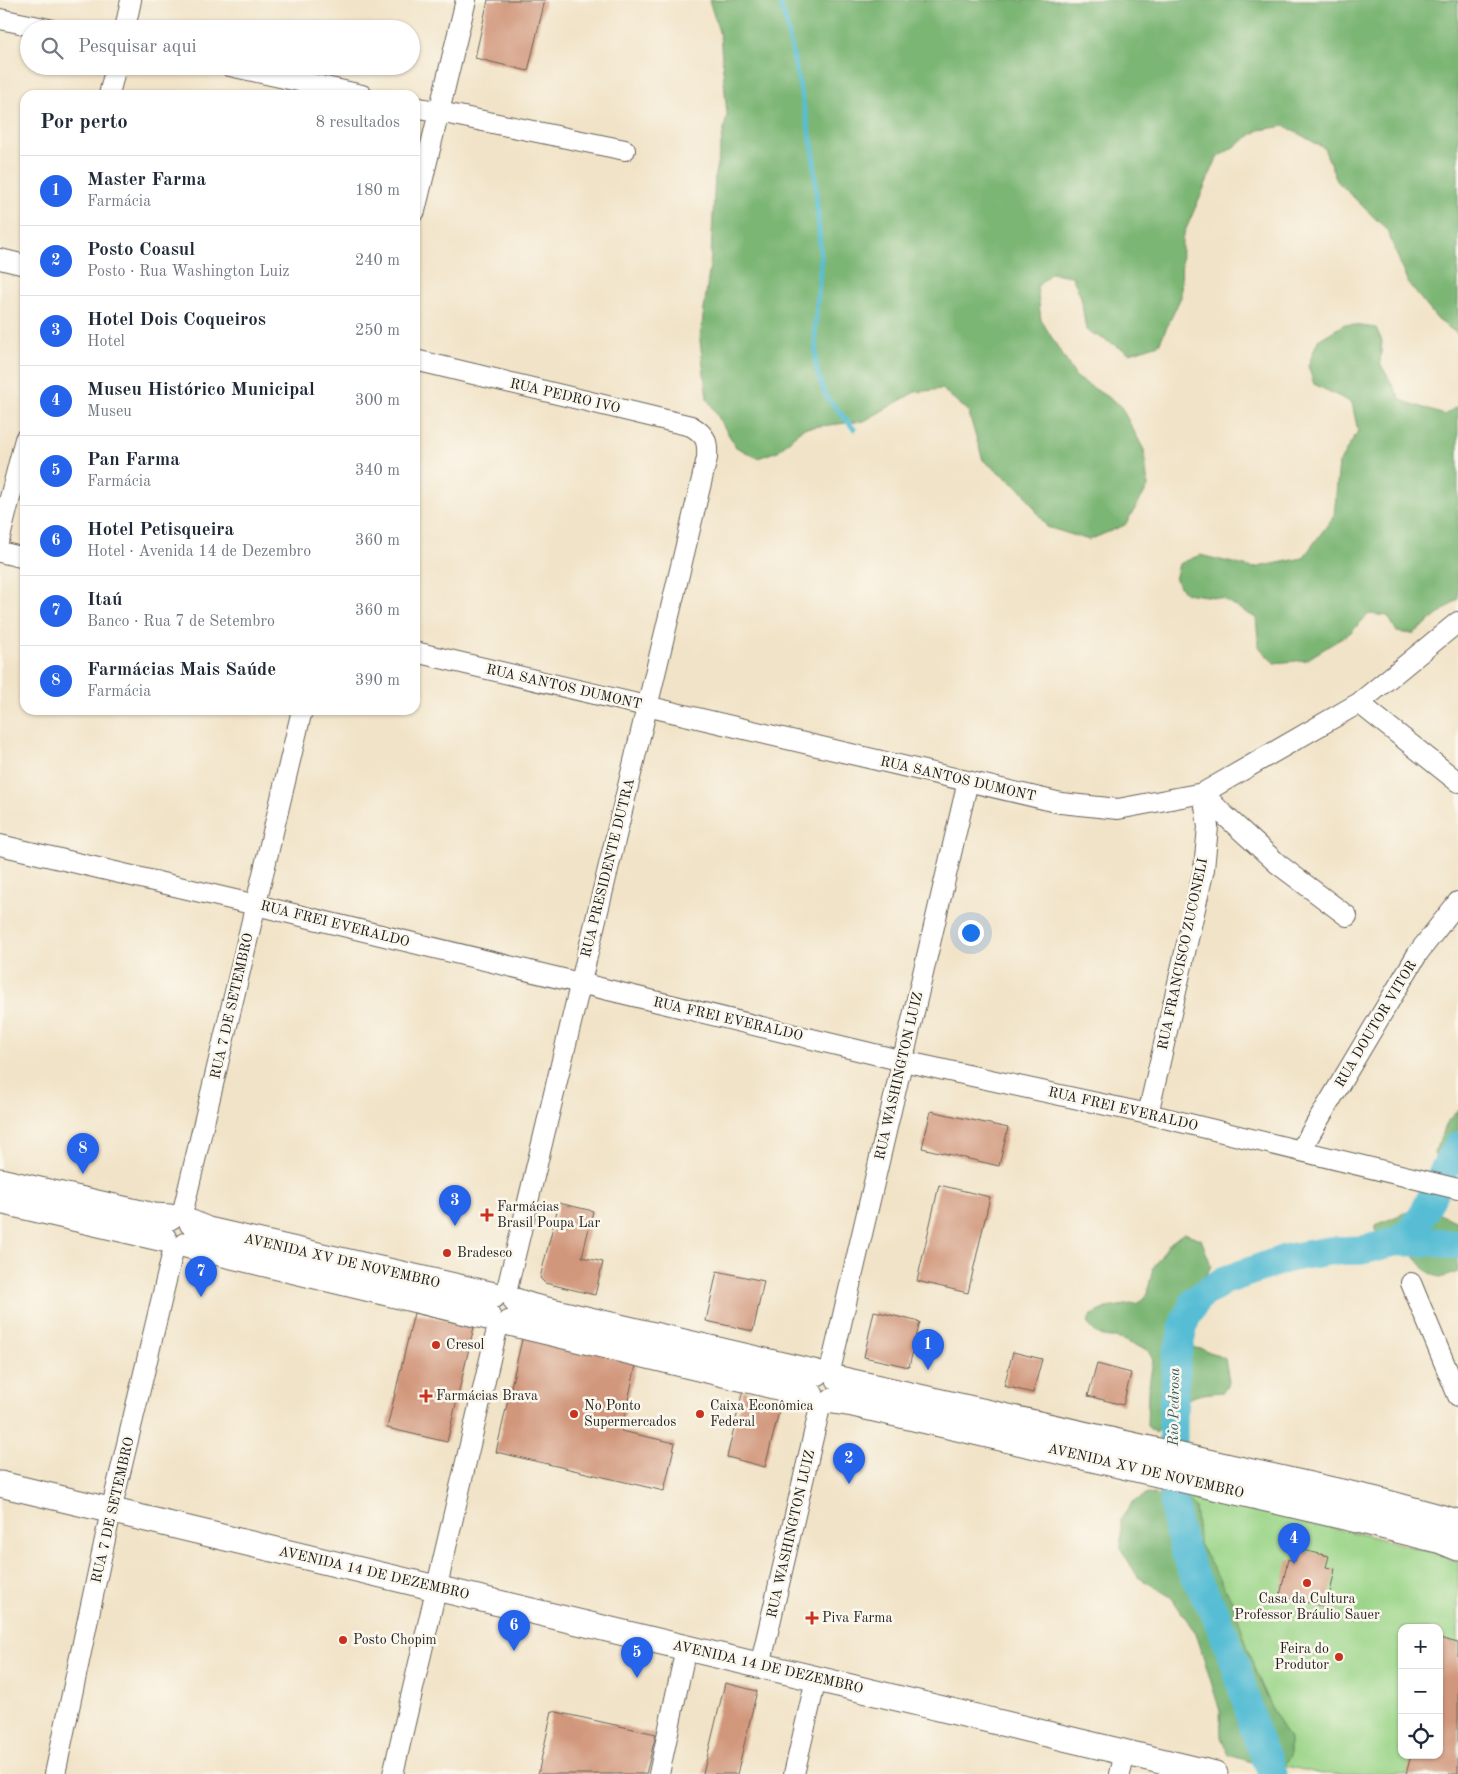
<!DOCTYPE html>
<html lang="pt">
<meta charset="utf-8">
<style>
body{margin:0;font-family:"Old Standard TT",serif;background:#f2f2f3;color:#1f2937}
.controls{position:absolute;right:15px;bottom:15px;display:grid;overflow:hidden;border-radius:10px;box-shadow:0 1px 4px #0004}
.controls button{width:45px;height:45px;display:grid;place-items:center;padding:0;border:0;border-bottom:1px solid #e0e1e3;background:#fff;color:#1f2937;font:25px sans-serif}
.you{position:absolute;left:970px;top:932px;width:18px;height:18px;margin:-12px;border:4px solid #fff;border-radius:50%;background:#1a73e8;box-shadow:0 0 0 8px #1a73e833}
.badge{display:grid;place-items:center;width:32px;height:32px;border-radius:50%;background:#2563eb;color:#fff;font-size:16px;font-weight:700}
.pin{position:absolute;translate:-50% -41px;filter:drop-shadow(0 1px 2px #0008)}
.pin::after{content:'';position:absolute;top:26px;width:18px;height:15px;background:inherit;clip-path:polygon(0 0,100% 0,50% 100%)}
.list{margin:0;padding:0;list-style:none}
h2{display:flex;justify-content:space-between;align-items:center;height:65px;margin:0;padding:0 20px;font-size:21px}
h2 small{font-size:16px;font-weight:400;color:#747a83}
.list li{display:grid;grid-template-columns:32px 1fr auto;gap:15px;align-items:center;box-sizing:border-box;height:70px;padding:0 20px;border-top:1px solid #e0e1e3}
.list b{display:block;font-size:19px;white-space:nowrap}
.list p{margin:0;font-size:16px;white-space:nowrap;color:#747a83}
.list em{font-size:16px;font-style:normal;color:#747a83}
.icon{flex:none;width:28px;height:28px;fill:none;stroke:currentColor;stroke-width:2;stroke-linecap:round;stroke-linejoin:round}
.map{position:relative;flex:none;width:1458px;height:1774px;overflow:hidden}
.search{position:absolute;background:#fff;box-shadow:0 1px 4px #0004;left:20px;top:20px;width:400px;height:55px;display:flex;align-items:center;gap:12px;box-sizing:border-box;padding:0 18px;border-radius:28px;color:#747a83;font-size:19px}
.panel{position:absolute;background:#fff;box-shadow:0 1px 4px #0004;left:20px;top:90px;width:400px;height:625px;border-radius:15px}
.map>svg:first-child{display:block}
</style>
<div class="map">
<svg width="1458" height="1774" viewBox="0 0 1458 1774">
<rect width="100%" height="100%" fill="#fbf7ec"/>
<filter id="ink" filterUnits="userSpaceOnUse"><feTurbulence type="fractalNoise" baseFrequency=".02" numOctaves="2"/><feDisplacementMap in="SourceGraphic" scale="10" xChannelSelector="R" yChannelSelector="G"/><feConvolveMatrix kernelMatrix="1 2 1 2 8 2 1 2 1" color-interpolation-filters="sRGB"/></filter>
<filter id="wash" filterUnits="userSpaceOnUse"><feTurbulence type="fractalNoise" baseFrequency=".0096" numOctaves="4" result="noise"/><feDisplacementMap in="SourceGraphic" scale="20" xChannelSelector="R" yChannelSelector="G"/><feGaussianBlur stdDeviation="1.12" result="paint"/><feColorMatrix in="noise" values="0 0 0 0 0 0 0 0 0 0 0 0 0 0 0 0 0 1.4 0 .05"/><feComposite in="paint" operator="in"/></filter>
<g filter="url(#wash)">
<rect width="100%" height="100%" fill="#f1e3c7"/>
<path fill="#9bd589" stroke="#5c7852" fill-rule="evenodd" d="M1179 1492 1369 1536 1439 1554 1458 1562V1774H1321L1274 1763 1182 1525ZM1402 1628H1439V1755H1402Z"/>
<path fill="#7cb675" stroke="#4c6948" d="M709 0H1458V334L1438 320 1408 283 1387 230 1337 181 1324 148 1285 126 1259 130 1217 158 1182 238 1181 297 1159 344 1130 353 1086 330 1081 297 1072 276 1051 273 1037 287 1041 320 1076 377 1120 405 1144 450 1148 487 1125 525 1089 540 1047 527 1023 491 983 460 968 411 942 389 915 392 864 421 803 428 778 451 758 458 736 447 707 398 700 340 711 256 715 174 727 115 720 35Z
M1345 324 1376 328 1382 341 1380 363 1401 400 1444 415 1458 406V599L1413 634 1397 632 1388 616 1369 614 1350 633 1306 660 1274 663 1259 647 1256 618 1221 598 1185 593 1175 580 1179 564 1200 555 1253 568 1303 558 1334 516 1339 463 1358 431 1352 403 1314 384 1308 366 1318 340Z
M1458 1109V1168L1449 1170 1438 1165 1434 1153 1448 1121Z
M1409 1211 1439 1214 1458 1222V1272C1454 1273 1447 1277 1443 1277 1425 1277 1419 1257 1405 1249 1396 1244 1385 1242 1376 1236V1225Z
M1184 1233 1201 1239 1211 1265C1204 1284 1202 1275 1191 1287 1175 1303 1176 1315 1174 1335L1187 1347 1203 1349 1225 1359 1229 1381 1223 1392C1214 1393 1203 1393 1195 1396 1178 1402 1170 1421 1155 1433L1147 1426 1148 1392 1153 1360 1149 1351 1120 1339 1098 1335 1087 1323 1091 1315 1106 1308 1138 1303 1147 1294 1153 1268 1169 1244Z
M1148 1494 1187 1500 1195 1507 1199 1544 1234 1604 1254 1668 1277 1719 1290 1741V1756L1284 1765 1265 1766 1229 1755 1221 1737 1220 1711 1196 1633 1171 1597 1138 1577 1121 1549V1519L1133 1502Z"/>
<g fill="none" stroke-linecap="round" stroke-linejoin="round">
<path stroke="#56bdd4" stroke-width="5" d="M779 0 785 18 813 149 821 260 815 326 816 367 825 395 854 429"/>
<path stroke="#56bdd4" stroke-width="29" d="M1395 1242 1412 1230 1425 1211 1445 1168 1458 1146
M1273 1774 1257 1737 1233 1657 1215 1613 1192 1571 1177 1526 1173 1491V1412L1177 1355 1185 1320 1196 1299 1223 1281 1288 1258 1329 1251 1363 1250 1395 1242H1434L1458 1245"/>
</g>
<g id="blocks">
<path fill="#d1977c" d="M488 0H545L528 71 475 58Z
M931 1111 1008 1128 999 1166 922 1148Z
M939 1185 990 1197 968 1293 917 1281Z
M559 1203 593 1211 582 1257 603 1262 595 1295 545 1283 540 1278Z
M717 1271 764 1281 753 1331 706 1321Z
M874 1311 920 1322 909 1367 864 1357Z
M414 1313 474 1327 447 1442 387 1428Z
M523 1335 637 1361 621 1431 675 1443 664 1491 496 1452Z
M1013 1352 1042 1359 1033 1393 1004 1386Z
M1097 1364 1131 1373 1123 1405 1088 1396Z
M743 1390 782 1400 765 1467 727 1457Z
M1298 1549 1329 1556 1326 1567 1335 1569 1327 1607 1280 1596 1288 1559 1295 1561Z
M1439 1638 1458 1643V1774H1406L1411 1755H1439Z
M725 1683 757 1691 737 1774H703Z
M552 1711 656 1734 646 1774H538Z"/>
</g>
</g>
<g filter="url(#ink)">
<use href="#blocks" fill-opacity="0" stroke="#676258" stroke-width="1"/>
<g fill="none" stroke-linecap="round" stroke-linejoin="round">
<g stroke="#676258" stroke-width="22">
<path id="minor" d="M0 19 49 29
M125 29 131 0
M230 66 362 95
M109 95 116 66
M415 107 625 150
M415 211 466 0
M0 259 25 265
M415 360 691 426C706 435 708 441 707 458L506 1293
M0 537 25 439
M0 552 25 558
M415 652 1061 803 1118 809 1203 793 1359 703 1458 622
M1359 703 1458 782
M1203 793 1222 813 1278 864 1347 916
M0 845 256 905 903 1061 1148 1114 1458 1189
M1148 1114 1204 869 1208 827 1203 793
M1300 1151 1418 953 1458 902
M182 1215 302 710
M1411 1283 1458 1396
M830 1371 968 781
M760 1666 821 1403
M55 1774 111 1511 174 1247
M393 1774 498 1325
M659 1774 686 1648
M794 1774 816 1679
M1120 1774 1125 1753"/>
</g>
<g stroke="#676258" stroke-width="27">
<path id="major" d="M0 1181 154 1216 170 1217
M0 1201 164 1239
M192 1223 208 1230 494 1295
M186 1245 488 1317
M516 1301 534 1307 817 1373
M510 1323 811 1395
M839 1379 1377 1500 1458 1522
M833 1401 853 1404 1362 1521 1441 1541 1458 1548
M0 1484 1215 1774"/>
</g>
<use href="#minor" stroke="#fff" stroke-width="20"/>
<use href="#major" stroke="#fff" stroke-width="25"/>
</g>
</g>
<g fill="#c8321e" stroke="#fbf7ec" stroke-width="2">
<path d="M484.5 1207.5h5v5h5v5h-5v5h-5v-5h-5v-5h5z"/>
<circle cx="447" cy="1253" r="5"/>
<circle cx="436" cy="1345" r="5"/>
<path d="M423.5 1388.5h5v5h5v5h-5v5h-5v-5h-5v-5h5z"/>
<circle cx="574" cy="1414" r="5"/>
<circle cx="700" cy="1414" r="5"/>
<circle cx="1307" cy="1583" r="5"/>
<path d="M809.5 1610.5h5v5h5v5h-5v5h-5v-5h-5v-5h5z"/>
<circle cx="343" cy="1640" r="5"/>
<circle cx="1339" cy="1657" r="5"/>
</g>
<g text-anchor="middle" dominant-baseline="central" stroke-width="5" stroke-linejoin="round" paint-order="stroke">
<g font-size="14" fill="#1c1c1c" stroke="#fbf7ec">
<text transform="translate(565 396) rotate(13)">RUA PEDRO IVO</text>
<text transform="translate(564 687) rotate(13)">RUA SANTOS DUMONT</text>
<text transform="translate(958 779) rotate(13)">RUA SANTOS DUMONT</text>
<text transform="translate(608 868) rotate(-76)">RUA PRESIDENTE DUTRA</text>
<text transform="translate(335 924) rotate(14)">RUA FREI EVERALDO</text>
<text transform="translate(1183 954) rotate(-78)">RUA FRANCISCO ZUCONELI</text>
<text transform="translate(232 1006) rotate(-77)">RUA 7 DE SETEMBRO</text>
<text transform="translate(728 1019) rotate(13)">RUA FREI EVERALDO</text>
<text transform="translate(1376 1024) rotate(-59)">RUA DOUTOR VITOR</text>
<text transform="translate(899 1076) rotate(-77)">RUA WASHINGTON LUIZ</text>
<text transform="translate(1123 1109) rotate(13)">RUA FREI EVERALDO</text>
<text transform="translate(342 1261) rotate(13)">AVENIDA XV DE NOVEMBRO</text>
<text transform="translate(1146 1471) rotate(13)">AVENIDA XV DE NOVEMBRO</text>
<text transform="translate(113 1510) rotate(-77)">RUA 7 DE SETEMBRO</text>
<text transform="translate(791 1534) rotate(-77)">RUA WASHINGTON LUIZ</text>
<text transform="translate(374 1573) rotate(13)">AVENIDA 14 DE DEZEMBRO</text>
<text transform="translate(768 1667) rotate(13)">AVENIDA 14 DE DEZEMBRO</text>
</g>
<g font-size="14" fill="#1c1c1c" stroke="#fbf7ec" text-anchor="start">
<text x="497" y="1207">Farmácias<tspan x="497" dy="16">Brasil Poupa Lar</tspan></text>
<text x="457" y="1253">Bradesco</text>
<text x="446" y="1345">Cresol</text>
<text x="436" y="1396">Farmácias Brava</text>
<text x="584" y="1406">No Ponto<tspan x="584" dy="16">Supermercados</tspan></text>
<text x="710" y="1406">Caixa Econômica<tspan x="710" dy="16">Federal</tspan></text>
<text x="1307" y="1599" text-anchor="middle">Casa da Cultura<tspan x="1307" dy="16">Professor Bráulio Sauer</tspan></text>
<text x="822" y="1618">Piva Farma</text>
<text x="353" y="1640">Posto Chopim</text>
<text x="1329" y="1649" text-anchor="end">Feira do<tspan x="1329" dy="16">Produtor</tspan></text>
</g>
<g font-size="15" font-style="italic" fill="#335c66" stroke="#fbf7ec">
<text transform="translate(1175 1407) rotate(-89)">Rio Pedrosa</text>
</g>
</g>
</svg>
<div class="controls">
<button>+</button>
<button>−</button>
<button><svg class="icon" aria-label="locate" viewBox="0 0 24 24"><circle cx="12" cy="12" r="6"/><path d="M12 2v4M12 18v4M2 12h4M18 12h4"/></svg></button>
</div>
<div class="you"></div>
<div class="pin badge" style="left:928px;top:1370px">1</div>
<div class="pin badge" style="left:849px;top:1484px">2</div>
<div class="pin badge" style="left:455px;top:1226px">3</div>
<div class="pin badge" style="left:1294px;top:1564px">4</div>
<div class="pin badge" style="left:637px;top:1678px">5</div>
<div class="pin badge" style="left:514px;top:1651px">6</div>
<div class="pin badge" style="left:201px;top:1297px">7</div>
<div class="pin badge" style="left:83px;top:1174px">8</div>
<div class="search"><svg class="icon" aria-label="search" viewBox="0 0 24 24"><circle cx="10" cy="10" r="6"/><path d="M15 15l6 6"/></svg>Pesquisar aqui</div>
<section class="panel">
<h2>Por perto<small>8 resultados</small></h2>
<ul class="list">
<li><span class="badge">1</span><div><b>Master Farma</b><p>Farmácia</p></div><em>180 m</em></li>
<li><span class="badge">2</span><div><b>Posto Coasul</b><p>Posto · Rua Washington Luiz</p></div><em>240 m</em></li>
<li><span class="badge">3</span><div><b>Hotel Dois Coqueiros</b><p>Hotel</p></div><em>250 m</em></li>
<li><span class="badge">4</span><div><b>Museu Histórico Municipal</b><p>Museu</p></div><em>300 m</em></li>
<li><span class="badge">5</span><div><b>Pan Farma</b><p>Farmácia</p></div><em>340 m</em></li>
<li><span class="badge">6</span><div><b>Hotel Petisqueira</b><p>Hotel · Avenida 14 de Dezembro</p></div><em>360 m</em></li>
<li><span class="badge">7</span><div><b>Itaú</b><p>Banco · Rua 7 de Setembro</p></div><em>360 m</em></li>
<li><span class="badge">8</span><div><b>Farmácias Mais Saúde</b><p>Farmácia</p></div><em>390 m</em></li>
</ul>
</section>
</div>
